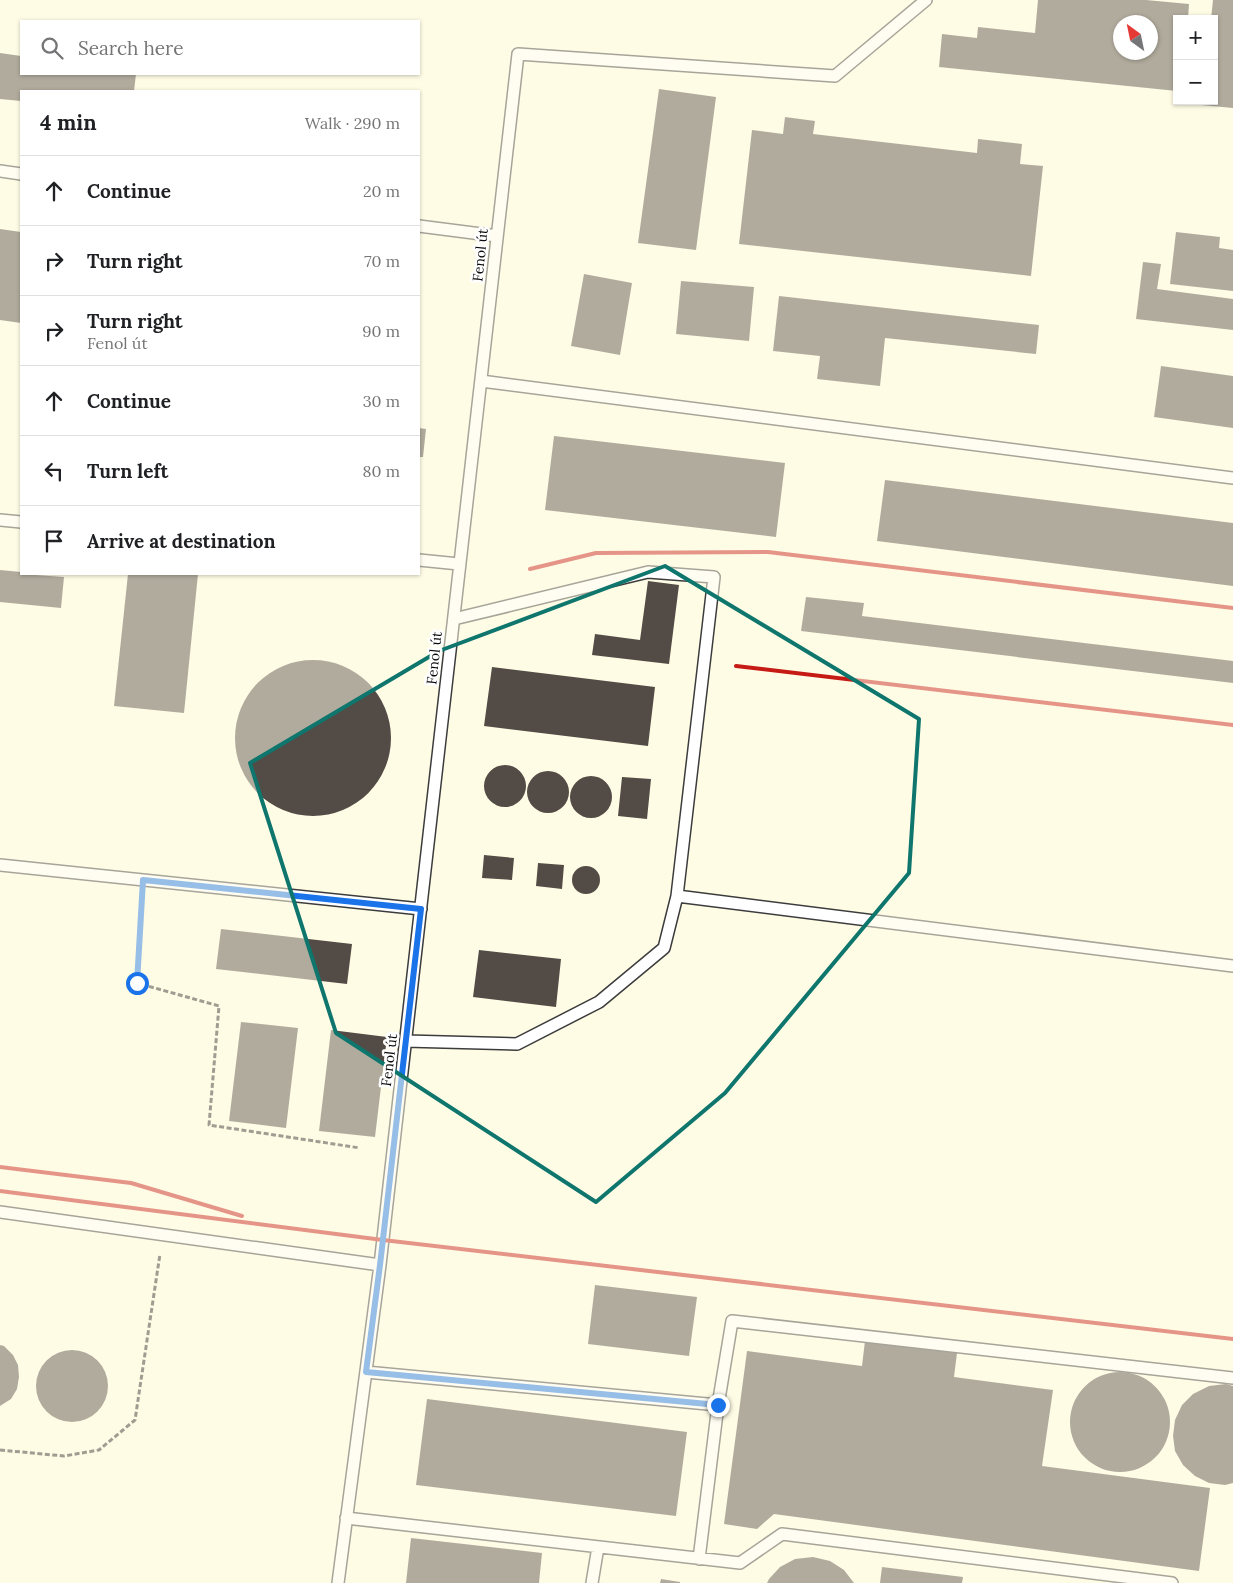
<!DOCTYPE html>
<meta charset="utf-8">
<style>
body{margin:0;font-family:Lora,serif;background:#f2f2f2;color:#202124}
.controls{position:absolute;right:15px;top:15px;display:grid;overflow:hidden;border-radius:0px;box-shadow:0 1px 4px #0004}
.controls button{width:45px;height:45px;display:grid;place-items:center;padding:0;border:0;border-bottom:1px solid #e0e0e0;background:#fff;color:#202124;font:25px sans-serif}
.compass{position:absolute;left:1113px;top:15px;width:45px;height:45px;border-radius:50%;background:#fff;box-shadow:0 1px 4px #0004;rotate:327deg}
.stop{position:absolute;width:15px;height:15px;margin:-11px;border:4px solid #1a73e8;border-radius:50%;background:#fff}
.stop.end{background:#1a73e8;border-color:#fff;box-shadow:0 1px 5px #0008}
.list{margin:0;padding:0;list-style:none}
h2{display:flex;justify-content:space-between;align-items:center;height:65px;margin:0;padding:0 20px;font-size:21px}
h2 small{font-size:16px;font-weight:400;color:#757577}
.list li{display:grid;grid-template-columns:32px 1fr auto;gap:15px;align-items:center;box-sizing:border-box;height:70px;padding:0 20px;border-top:1px solid #e0e0e0}
.list b{display:block;font-size:19px;white-space:nowrap}
.list p{margin:0;font-size:16px;white-space:nowrap;color:#757577}
.list em{font-size:16px;font-style:normal;color:#757577}
.icon{flex:none;width:28px;height:28px;fill:none;stroke:currentColor;stroke-width:2;stroke-linecap:round;stroke-linejoin:round}
.map{position:relative;flex:none;width:1233px;height:1583px;overflow:hidden}
.search{position:absolute;background:#fff;box-shadow:0 1px 4px #0004;left:20px;top:20px;width:400px;height:55px;display:flex;align-items:center;gap:12px;box-sizing:border-box;padding:0 18px;border-radius:0px;color:#757577;font-size:19px}
.panel{position:absolute;background:#fff;box-shadow:0 1px 4px #0004;left:20px;top:90px;width:400px;height:485px;border-radius:0px}
.map>svg:first-child{display:block}
</style>
<div class="map">
<svg width="1233" height="1583" viewBox="0 0 1233 1583">
<rect width="100%" height="100%" fill="#fffce6"/>
<path fill="#534b45" fill-rule="evenodd" d="M1038 0H1146L1189 4 1188 19H1177V91L939 67 942 34 977 38 978 27 1035 33ZM1120 22H1150V52H1120Z
M1213 0H1233V108L1201 105V101H1214V19H1211Z
M0 53 21 56V74H136L134 91H21V101L0 99Z
M659 89 716 97 696 250 638 243Z
M785 117 815 121 813 134 977 153 978 139 1022 144 1020 164 1043 166 1031 276 739 244 752 130 783 134Z
M0 229 21 232V323L0 320Z
M1176 232 1220 237 1219 248 1233 250V291L1170 284Z
M1143 262 1161 264 1157 289 1233 299V330L1136 319Z
M584 274 632 283 620 355 571 346Z
M681 281 754 287 749 341 676 334Z
M779 296 1039 325 1036 354 885 338 880 386 817 379 820 356 773 351Z
M1161 366 1233 376V428L1154 417Z
M419 428 426 429 423 457H419Z
M554 436 785 463 776 537 545 510Z
M885 480 1233 523V586L877 541Z
M0 570 21 572V574L64 577 61 608 0 602Z
M128 574H198L184 713 114 706Z
M648 581 679 585 669 664 592 655 595 634 640 640Z
M806 597 864 603 862 616 1233 661V683L801 631Z
M235 738a78 78 0 1 1 156 0a78 78 0 1 1-156 0Z
M492 667 655 687 648 746 484 726Z
M484 786a21 21 0 1 1 42 0a21 21 0 1 1-42 0Z
M527 792a21 21 0 1 1 42 0a21 21 0 1 1-42 0Z
M570 797a21 21 0 1 1 42 0a21 21 0 1 1-42 0Z
M622 777 651 779 647 819 618 816Z
M484 855 514 858 512 880 482 878Z
M538 863 564 865 562 889 536 886Z
M572 880a14 14 0 1 1 28 0a14 14 0 1 1-28 0Z
M221 929 352 944 347 984 216 969Z
M479 950 561 959 556 1007 473 997Z
M241 1022 298 1028 286 1128 229 1121Z
M331 1030 387 1037 375 1137 319 1131Z
M595 1285 697 1297 689 1356 588 1344Z
M865 1341 957 1353 954 1377 1053 1390 1042 1466 1210 1488 1199 1571 774 1514 757 1529 724 1524 747 1351 862 1366Z
M0 1345 4 1346 13 1355 18 1365 19 1377 17 1389 11 1399 0 1406Z
M36 1386a36 36 0 1 1 72 0a36 36 0 1 1-72 0Z
M1070 1422a50 50 0 1 1 100 0a50 50 0 1 1-100 0Z
M1226 1384 1233 1386V1483L1225 1485 1209 1483 1195 1476 1183 1465 1175 1451 1173 1436 1175 1420 1182 1405 1193 1394 1209 1386Z
M427 1399 687 1432 676 1516 416 1485Z
M411 1538 542 1553 539 1583H406Z
M813 1557 830 1561 844 1570 854 1583H767L769 1579 780 1567 795 1559Z
M882 1567 963 1577 962 1583H880Z
M661 1579 680 1582V1583H660Z"/>
<g fill="none" stroke-linecap="round" stroke-linejoin="round">
<g stroke="#3c3c3c" stroke-width="14">
<path id="lane" d="M0 171 21 174
M419 226 497 236
M481 381 1233 478
M0 520 21 522
M419 560 459 564
M454 619 648 572 714 577 677 896
M0 865 421 909
M406 1041 517 1044 599 1002 664 948 677 896 1233 966
M0 1212 380 1265
M366 1372 718 1405 732 1321 1233 1378
M346 1518 740 1563 782 1534 1172 1583
M699 1559 718 1405
M338 1583 380 1265 518 54 835 76 926 0
M592 1583 598 1547"/>
</g>
<path stroke="#2b2b2b" stroke-width="3" stroke-dasharray="5 2.5" stroke-linecap="butt" d="M142 898 137 983 219 1006 209 1125 360 1148
M0 1450 64 1456 99 1450 135 1420 160 1254"/>
<use href="#lane" stroke="#fff" stroke-width="11"/>
<path stroke="#c61a15" stroke-width="4" d="M530 569 596 553 768 552 1233 608
M736 666 1233 725
M0 1167 131 1183 242 1216
M0 1191 383 1240 1233 1339"/>
</g>
<g fill="none" stroke-linecap="round" stroke-linejoin="round">
<path stroke="#1a73e8" stroke-width="6" d="M137 983 143 880 421 909 380 1265 366 1372 718 1405"/>
</g>
<path d="M0 0H1233V1583H0ZM665 566 919 719 909 873 725 1093 596 1202 336 1033 250 763 439 651Z" fill="#fffce6" fill-opacity=".55" fill-rule="evenodd"/>
<path fill="none" stroke="#0f766e" stroke-width="4" stroke-linejoin="round" d="M665 566 919 719 909 873 725 1093 596 1202 336 1033 250 763 439 651Z"/>
<g text-anchor="middle" dominant-baseline="central" stroke-width="5" stroke-linejoin="round" paint-order="stroke">
<g font-size="14" fill="#090909" stroke="#fff">
<text transform="translate(480 255) rotate(-84)">Fenol út</text>
<text transform="translate(434 658) rotate(-84)">Fenol út</text>
<text transform="translate(389 1060) rotate(-83)">Fenol út</text>
</g>
</g>
</svg>
<div class="controls">
<button>+</button>
<button>−</button>
</div>
<svg class="compass" viewBox="-18 -18 36 36"><path d="M0-13l5 13h-10z" fill="#e53935"/><path d="M0 13l5-13h-10z" fill="#757577"/></svg>
<div class="stop" style="left:137px;top:983px"></div>
<div class="stop end" style="left:718px;top:1405px"></div>
<div class="search"><svg class="icon" aria-label="search" viewBox="0 0 24 24"><circle cx="10" cy="10" r="6"/><path d="M15 15l6 6"/></svg>Search here</div>
<section class="panel">
<h2>4 min<small>Walk · 290 m</small></h2>
<ul class="list">
<li><svg class="icon" aria-label="ahead" viewBox="0 0 24 24"><path d="M12 20V5M6 11l6-6 6 6"/></svg><div><b>Continue</b></div><em>20 m</em></li>
<li><svg class="icon" aria-label="right" viewBox="0 0 24 24"><path d="M7 20v-9h11M14 6l5 5-5 5"/></svg><div><b>Turn right</b></div><em>70 m</em></li>
<li><svg class="icon" aria-label="right" viewBox="0 0 24 24"><path d="M7 20v-9h11M14 6l5 5-5 5"/></svg><div><b>Turn right</b><p>Fenol út</p></div><em>90 m</em></li>
<li><svg class="icon" aria-label="ahead" viewBox="0 0 24 24"><path d="M12 20V5M6 11l6-6 6 6"/></svg><div><b>Continue</b></div><em>30 m</em></li>
<li><svg class="icon" aria-label="left" viewBox="0 0 24 24"><path d="M17 20v-9H6M10 6l-5 5 5 5"/></svg><div><b>Turn left</b></div><em>80 m</em></li>
<li><svg class="icon" aria-label="arrive" viewBox="0 0 24 24"><path d="M6 21V4h12l-3 4 3 4H6"/></svg><div><b>Arrive at destination</b></div></li>
</ul>
</section>
</div>
